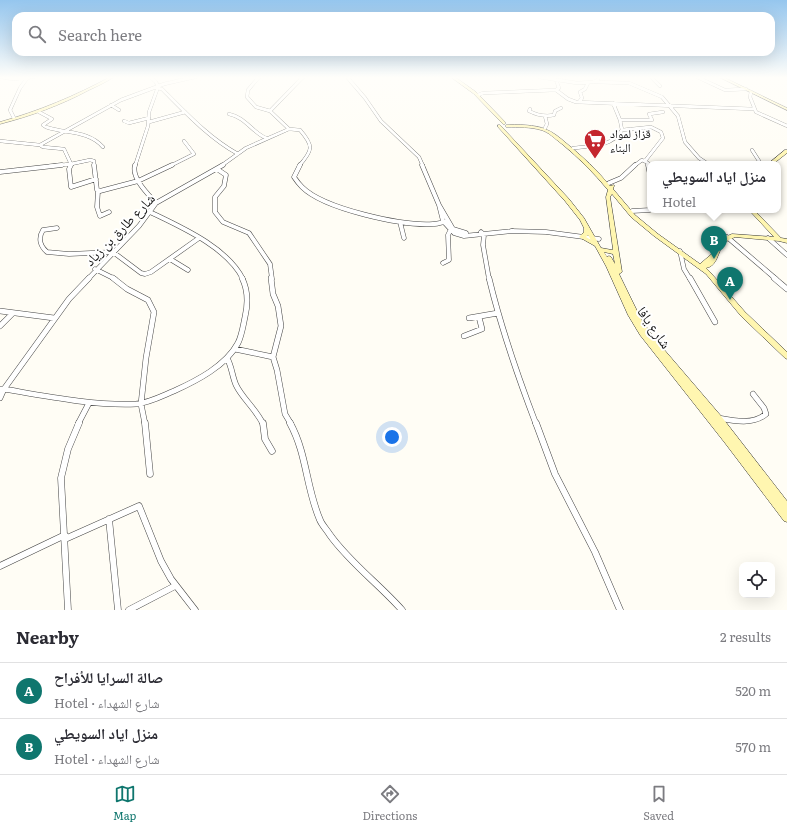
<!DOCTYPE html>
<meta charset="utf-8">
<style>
body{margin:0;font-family:Literata,"Noto Naskh Arabic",serif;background:#f7f7f7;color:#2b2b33}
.controls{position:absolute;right:12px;bottom:12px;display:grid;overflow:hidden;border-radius:8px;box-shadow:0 4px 16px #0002}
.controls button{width:36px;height:36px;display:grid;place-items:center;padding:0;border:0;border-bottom:1px solid #e1e1e2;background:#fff;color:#2b2b33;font:20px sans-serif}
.you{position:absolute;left:392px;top:437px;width:14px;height:14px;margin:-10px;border:3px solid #fff;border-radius:50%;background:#1a73e8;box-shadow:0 0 0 6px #1a73e833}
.badge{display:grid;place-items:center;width:26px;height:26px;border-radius:50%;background:#0f766e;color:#fff;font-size:13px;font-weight:700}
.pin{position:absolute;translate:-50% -33px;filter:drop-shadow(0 1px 2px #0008)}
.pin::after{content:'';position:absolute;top:21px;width:14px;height:12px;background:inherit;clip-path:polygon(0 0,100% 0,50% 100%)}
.popup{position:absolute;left:647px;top:161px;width:134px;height:52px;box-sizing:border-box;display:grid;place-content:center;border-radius:8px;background:#fff;filter:drop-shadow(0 1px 3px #0005);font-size:13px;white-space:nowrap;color:#7c7c81}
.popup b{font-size:15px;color:#2b2b33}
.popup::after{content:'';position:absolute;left:50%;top:100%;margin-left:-8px;border:8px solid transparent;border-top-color:#fff}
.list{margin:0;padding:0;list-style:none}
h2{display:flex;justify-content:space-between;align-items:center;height:52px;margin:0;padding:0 16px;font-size:17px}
h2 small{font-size:13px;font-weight:400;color:#7c7c81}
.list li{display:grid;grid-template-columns:26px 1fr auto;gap:12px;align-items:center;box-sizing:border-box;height:56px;padding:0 16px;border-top:1px solid #e1e1e2}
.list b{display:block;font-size:15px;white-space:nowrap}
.list p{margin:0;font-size:13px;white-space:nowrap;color:#7c7c81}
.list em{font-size:13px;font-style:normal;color:#7c7c81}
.icon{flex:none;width:22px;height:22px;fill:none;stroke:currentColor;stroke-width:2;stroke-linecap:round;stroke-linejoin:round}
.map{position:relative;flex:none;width:787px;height:610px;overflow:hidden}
.search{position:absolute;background:#fff;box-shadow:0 4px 16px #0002;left:12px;right:12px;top:12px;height:44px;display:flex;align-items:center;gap:10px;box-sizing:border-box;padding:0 14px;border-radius:12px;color:#7c7c81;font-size:15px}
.sheet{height:164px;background:#fff}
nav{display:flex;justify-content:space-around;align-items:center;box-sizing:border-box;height:56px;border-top:1px solid #e1e1e2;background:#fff;font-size:11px;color:#7c7c81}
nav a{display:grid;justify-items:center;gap:2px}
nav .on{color:#0f766e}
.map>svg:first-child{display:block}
</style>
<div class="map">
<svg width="787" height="610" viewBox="0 0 787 610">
<rect width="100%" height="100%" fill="#fffdf5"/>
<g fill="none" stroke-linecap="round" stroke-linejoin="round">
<g stroke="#444" stroke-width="3.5">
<path id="street-far3" d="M1 77 13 79 33 77
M259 77 248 90 247 97 256 107 270 111
M347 77 365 98 381 121 419 157 423 166
M539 77 577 83 593 82 598 80V77
M651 77 660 86
M697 77 725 90 746 89
M595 82 629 83 662 97 678 116 685 142 699 158 708 164
M158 88 162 89C185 112 209 138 238 154
M556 90 568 99 576 102 754 109
M751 92 750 97 756 112 787 126
M478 95 483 93 556 90 559 88 556 80
M579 102 582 98 580 92 585 89 588 83
M613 103 620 120
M111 105 119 110
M530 109 529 111C537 115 545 117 554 115L555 111 561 108
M39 112 52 119 43 125 46 127C66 134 88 130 103 147
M229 114C245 117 252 132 266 138
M545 116 547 124 545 128
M14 118 10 110 20 88 28 77
M124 121 129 123 149 118
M149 122 185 112
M289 129 300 130C314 146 313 150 299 166
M622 130 620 120H652L649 114 663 112
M0 141 40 145 121 100 164 84 195 77
M40 145 43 147 64 149 71 164 90 160 94 161V166
M573 148C591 146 612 147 622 130L651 127 661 132 663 138 645 161
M752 150 761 164
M50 166 71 164 70 166
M135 166 148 126 149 112 158 87 156 82 150 77
M170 166 194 154 184 141
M221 166 246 148 289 129 270 111 303 77
M634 166 642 160 648 163V166"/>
</g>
<g stroke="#444" stroke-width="5">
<path id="street-far2" d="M71 165 69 169 71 187 96 179
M94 165 97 190 100 191 138 181 172 165
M135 165C131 178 148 194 156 203
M300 165 294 177C296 180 299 184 302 187 324 209 402 226 433 224 438 224 443 222 448 221
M422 165 439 205 443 221 454 233 464 236 513 231
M648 165 650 175
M217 169 226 175 224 186 215 197V212L223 222 249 233 270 264 272 279
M0 172 62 165
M609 183 621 178 635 165
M98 191 97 207 100 216 109 212
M439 205 453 229 466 233
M632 211 650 210
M150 212C181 227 227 247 243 279
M400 222 404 238
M57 228 43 230C38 238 40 246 47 252L69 254 113 252 141 273 145 274 151 272 199 238
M511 231 546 232 599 239
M481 232 484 235 483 245 489 279
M727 237 776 279
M768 238 787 255
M680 251 684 269 690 279
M170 259 188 270
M443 263 449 260 448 235 450 231
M95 269 115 279
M88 279 139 226 156 203 223 165"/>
</g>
<g stroke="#444" stroke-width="6">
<path id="street-far1" d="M113 278 127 289 148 300 154 312 146 358 141 404 145 424
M271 278 273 294 278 306 281 326 273 357 277 370 285 414 291 424
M489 278C501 328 518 377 536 424
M690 278 715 322
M774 278 787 289
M0 311 54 318
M469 318 498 313
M0 326 13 313
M464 336 482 329 479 317
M235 349 273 357
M227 358C232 367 232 376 236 385 242 398 256 409 263 424
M0 389H4L69 299 89 278
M4 389C45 396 95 406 136 404 149 403 162 396 174 391 196 381 226 366 238 343 242 335 243 326 245 317 248 304 248 290 242 278
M0 398 4 389
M718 418C734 421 753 425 766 414L764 408 753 394
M78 424 89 403"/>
</g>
<g stroke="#444" stroke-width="7">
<path id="street" d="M145 423 150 474
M263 423 265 439 272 451
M290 423C307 454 306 488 320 520 322 525 327 530 330 535 350 563 379 584 402 610
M536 423 555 474 595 552 620 610
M109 519 118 610
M65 539 139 506 161 561 171 579 195 610
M0 566 65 535
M68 610 61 478 68 449 79 423
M129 610 175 586"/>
</g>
<g stroke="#333" stroke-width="1">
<path id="secondary" d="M110 77H114C106 82 98 86 89 90 61 105 31 116 0 124V122C39 111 75 96 110 77Z
M451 77H455L476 92 505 122V124H503L474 94Z
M719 77H723L787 108V110Z
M498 125H500L569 199 584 218 601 248 612 250 613 249 606 197 608 190C594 173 579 158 562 144 555 139 549 132 541 130 531 127 518 127 507 127H506V125C515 124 537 125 545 129 553 132 559 137 566 143 582 156 597 170 610 186L614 185V186L613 189 635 215 658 234 700 264 714 252 720 242 725 237 732 234 774 237 749 210H754L781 238 787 239V243L779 241 735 237C731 239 727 240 724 244 717 252 718 266 706 268L710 272 745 312 787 352V359L785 358 741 316 706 274 654 236 631 217 612 194 610 197 622 272 619 274 642 321 655 339 721 416 787 501V522L784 521 725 443 640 335 628 315 606 266 595 246 579 237 584 232V228L580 220 565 201 498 127ZM588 235 591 240 586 237ZM604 252 613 254 615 264 611 257 609 256 607 257Z
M785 150H787V153L773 164H768Z"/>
</g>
<use href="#street-far3" stroke="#fff" stroke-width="3"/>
<use href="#street-far2" stroke="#fff" stroke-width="4"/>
<use href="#street-far1" stroke="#fff" stroke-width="5"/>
<use href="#street" stroke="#fff" stroke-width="6"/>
<use href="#secondary" fill="#fff6b0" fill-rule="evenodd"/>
</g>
<linearGradient id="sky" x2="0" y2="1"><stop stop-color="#95c6ee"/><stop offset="0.48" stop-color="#fffefa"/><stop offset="1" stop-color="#fffefa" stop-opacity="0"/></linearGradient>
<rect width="787" height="162" fill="url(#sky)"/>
<defs>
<g id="supermarket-pin" transform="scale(1.15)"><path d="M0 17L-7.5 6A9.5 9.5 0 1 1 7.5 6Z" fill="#c4262e" stroke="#fff"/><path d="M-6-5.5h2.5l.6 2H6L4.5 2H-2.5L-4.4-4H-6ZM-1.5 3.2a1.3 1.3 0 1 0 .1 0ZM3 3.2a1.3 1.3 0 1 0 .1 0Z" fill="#fff"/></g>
</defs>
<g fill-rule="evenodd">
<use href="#supermarket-pin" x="595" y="140"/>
</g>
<g text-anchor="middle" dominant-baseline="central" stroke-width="4" stroke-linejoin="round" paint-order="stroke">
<g font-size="12" fill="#111" stroke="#fff" text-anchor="start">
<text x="610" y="133">قزاز لمواد<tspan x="610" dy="14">البناء</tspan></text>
</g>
<g font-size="14" fill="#111" stroke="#fff">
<text transform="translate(119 229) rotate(-46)">شارع طارق بن زياد</text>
<text transform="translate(655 327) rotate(55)">شارع يافا</text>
</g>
</g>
</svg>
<div class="controls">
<button><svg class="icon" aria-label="locate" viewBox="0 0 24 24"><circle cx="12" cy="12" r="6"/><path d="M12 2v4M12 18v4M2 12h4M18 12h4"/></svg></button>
</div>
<div class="you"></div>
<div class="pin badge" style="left:730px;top:300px">A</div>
<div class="pin badge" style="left:714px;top:259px">B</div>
<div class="popup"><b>منزل اياد السويطي</b>Hotel</div>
<div class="search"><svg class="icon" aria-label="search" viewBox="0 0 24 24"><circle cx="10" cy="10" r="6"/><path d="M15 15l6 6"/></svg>Search here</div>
</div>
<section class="sheet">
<h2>Nearby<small>2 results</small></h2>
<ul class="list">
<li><span class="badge">A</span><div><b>صالة السرايا للأفراح</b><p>Hotel · شارع الشهداء</p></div><em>520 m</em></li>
<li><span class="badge">B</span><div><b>منزل اياد السويطي</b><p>Hotel · شارع الشهداء</p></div><em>570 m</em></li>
</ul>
</section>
<nav>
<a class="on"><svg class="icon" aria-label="map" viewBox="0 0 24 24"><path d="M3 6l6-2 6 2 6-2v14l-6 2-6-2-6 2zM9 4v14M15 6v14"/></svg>Map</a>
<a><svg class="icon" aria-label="directions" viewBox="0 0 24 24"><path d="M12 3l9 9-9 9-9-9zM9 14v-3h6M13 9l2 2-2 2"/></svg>Directions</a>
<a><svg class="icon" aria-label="saved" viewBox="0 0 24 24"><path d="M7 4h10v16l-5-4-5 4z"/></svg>Saved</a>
</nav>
